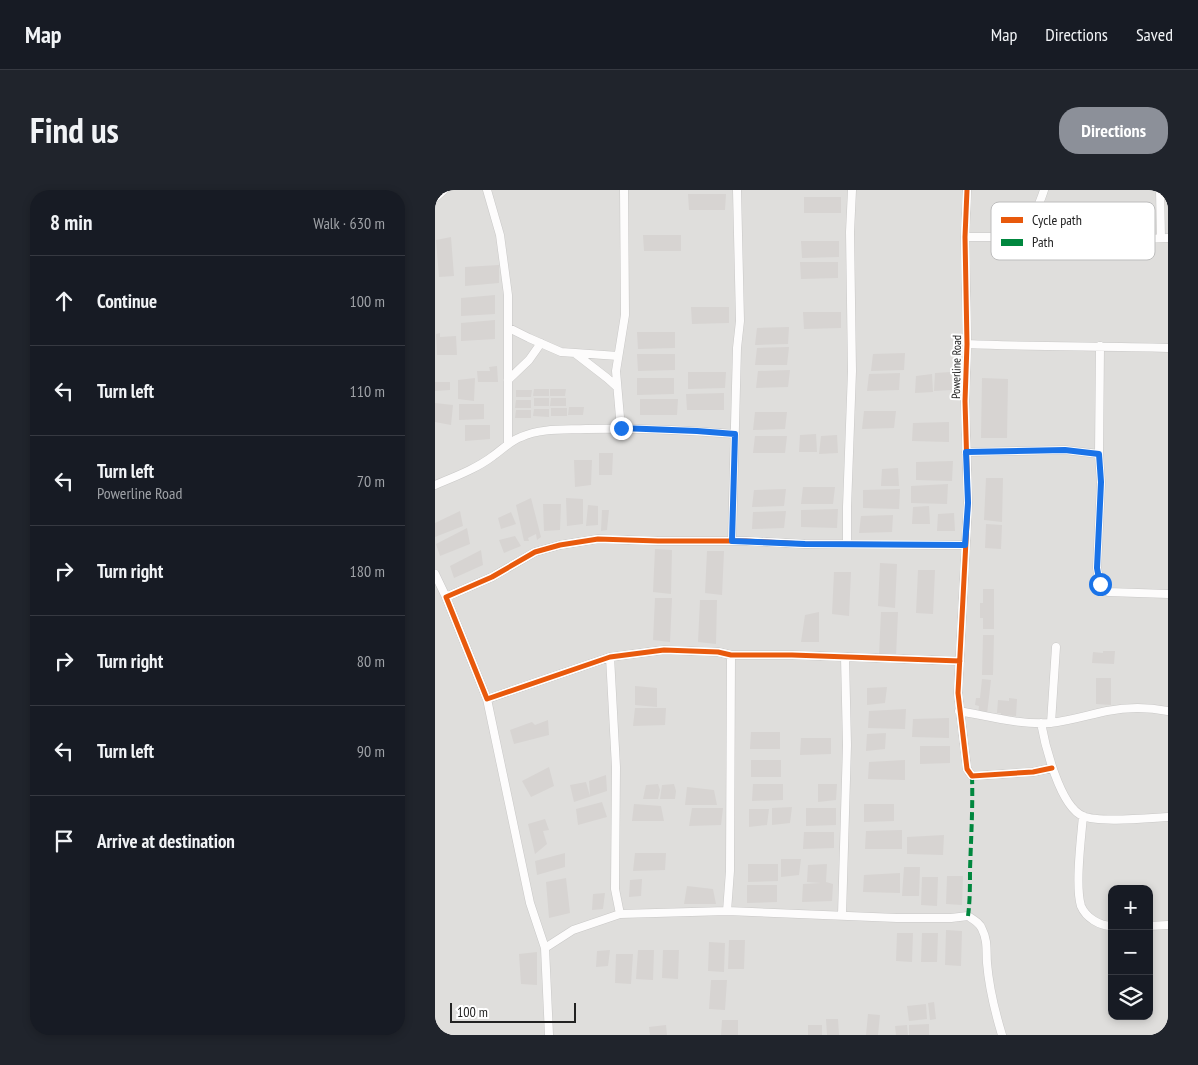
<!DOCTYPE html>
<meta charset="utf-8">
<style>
body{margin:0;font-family:"PT Sans Narrow",sans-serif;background:#20242c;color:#f1f3f6}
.controls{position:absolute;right:15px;bottom:15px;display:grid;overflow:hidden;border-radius:10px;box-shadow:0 2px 8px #0003}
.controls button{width:45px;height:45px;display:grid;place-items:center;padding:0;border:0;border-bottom:1px solid #363941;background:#171b24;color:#f1f3f6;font:25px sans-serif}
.scale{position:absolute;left:15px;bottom:12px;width:126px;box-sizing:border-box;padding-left:5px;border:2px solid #222;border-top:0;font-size:14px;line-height:18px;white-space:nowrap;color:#222;-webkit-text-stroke:4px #fff;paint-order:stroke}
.stop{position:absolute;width:15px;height:15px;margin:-11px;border:4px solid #1a73e8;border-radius:50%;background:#fff}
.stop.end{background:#1a73e8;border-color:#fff;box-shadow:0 1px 5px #0008}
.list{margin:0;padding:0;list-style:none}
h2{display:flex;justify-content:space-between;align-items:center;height:65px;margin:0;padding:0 20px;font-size:21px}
h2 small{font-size:16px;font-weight:400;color:#9ea1a6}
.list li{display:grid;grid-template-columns:32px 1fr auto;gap:15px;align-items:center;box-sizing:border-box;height:90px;padding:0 20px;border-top:1px solid #363941}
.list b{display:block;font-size:19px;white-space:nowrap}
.list p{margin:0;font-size:16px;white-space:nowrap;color:#9ea1a6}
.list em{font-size:16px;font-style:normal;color:#9ea1a6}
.icon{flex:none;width:28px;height:28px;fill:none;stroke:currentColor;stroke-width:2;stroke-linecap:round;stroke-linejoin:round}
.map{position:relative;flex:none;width:733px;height:845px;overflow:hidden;border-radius:20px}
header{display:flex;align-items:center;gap:30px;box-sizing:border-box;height:70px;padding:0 25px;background:#171b24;border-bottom:1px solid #363941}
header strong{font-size:24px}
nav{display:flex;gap:28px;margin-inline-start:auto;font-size:18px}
.intro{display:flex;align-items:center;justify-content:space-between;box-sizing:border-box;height:120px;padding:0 30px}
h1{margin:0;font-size:35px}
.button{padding:12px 22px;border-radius:20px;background:#8c9099;color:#fff;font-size:18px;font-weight:700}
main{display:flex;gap:30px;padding:0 30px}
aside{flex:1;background:#171b24;border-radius:20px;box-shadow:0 2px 8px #0003}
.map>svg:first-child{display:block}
</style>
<header>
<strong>Map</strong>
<nav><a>Map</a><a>Directions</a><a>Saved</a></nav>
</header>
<div class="intro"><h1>Find us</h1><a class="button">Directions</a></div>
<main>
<aside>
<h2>8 min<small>Walk · 630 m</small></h2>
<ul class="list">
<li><svg class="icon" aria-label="ahead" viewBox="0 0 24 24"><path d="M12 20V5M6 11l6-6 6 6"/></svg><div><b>Continue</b></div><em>100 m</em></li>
<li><svg class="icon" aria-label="left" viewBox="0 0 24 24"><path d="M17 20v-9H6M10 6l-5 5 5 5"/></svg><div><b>Turn left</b></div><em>110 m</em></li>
<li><svg class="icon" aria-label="left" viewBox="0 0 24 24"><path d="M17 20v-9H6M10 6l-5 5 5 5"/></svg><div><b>Turn left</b><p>Powerline Road</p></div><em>70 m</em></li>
<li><svg class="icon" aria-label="right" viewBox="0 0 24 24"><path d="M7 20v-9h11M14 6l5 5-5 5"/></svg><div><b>Turn right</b></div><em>180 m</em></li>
<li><svg class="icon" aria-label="right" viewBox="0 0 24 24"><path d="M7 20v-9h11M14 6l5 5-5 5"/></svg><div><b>Turn right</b></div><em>80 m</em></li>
<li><svg class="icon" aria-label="left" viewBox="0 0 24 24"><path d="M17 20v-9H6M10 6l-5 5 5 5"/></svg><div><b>Turn left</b></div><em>90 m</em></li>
<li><svg class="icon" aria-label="arrive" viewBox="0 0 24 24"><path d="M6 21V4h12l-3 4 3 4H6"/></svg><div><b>Arrive at destination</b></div></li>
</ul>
</aside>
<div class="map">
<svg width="733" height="845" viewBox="0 0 733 845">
<rect width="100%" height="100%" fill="#f0eeeb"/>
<path fill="#dfdedc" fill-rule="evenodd" d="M0 0H733V845H0ZM677 699H714V826H677Z"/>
<path fill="#d7d4d2" d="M253 4H291L290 20H254Z
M369 7H406V23H369Z
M208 45H246V61H209Z
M16 47 19 86 4 87 1 50Z
M366 51H404V67L367 68Z
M365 72H403V88L366 89Z
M64 75V93L30 96V77Z
M60 105V124L26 126V108Z
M256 117H294V133L257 134Z
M368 122H406V138L369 139Z
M60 130V149L26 151V133Z
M354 137 353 154 320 155 322 138Z
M202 142H240V158L203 159Z
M5 143V147L21 146 22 165H2L1 144Z
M354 157 352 175H320L322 158Z
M470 163 469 180 436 181 438 164Z
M202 164H240V180L203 181Z
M62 176 63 192H43L42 181H55L54 177Z
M355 180 353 197 321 198 323 181Z
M253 182H291L290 198 253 199Z
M516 182 517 200 499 201 500 183Z
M465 183 464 200 432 201 434 184Z
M497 184 498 202 480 203 481 186Z
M40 188 39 211 23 209V190Z
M202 188H239V204L202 205Z
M547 188 573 189 572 248H546Z
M0 192H15V200L0 201Z
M99 199H114V206H98Z
M115 199H131L130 206H115Z
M81 200H97L96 207H81Z
M289 203V220H252L251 204Z
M99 208H114V216H99Z
M116 208H131V216H115Z
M205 209H243L242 225H205Z
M81 210H96V218H80Z
M0 213 18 215 16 235 0 232Z
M24 214H49V229L24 230Z
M134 217H149L148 225H133Z
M116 218H132V226H116Z
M99 219H114V227L98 226Z
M81 220H96V228H80Z
M429 221H461L459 238 427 239Z
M320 222H352L350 239 318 240Z
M514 232V252L477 251 478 233Z
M30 235H55V249L30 251Z
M381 244 382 262H364L365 245Z
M402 245 403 263 384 264 386 246Z
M320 246H352L350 263H318Z
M164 263H178L177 285H164Z
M139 270H157L156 295 140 297Z
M518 271 517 291 481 290V272Z
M463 278 464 296H446L447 279Z
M551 288H568L567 332 549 330Z
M513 294 512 314 476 313V296Z
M368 297H400L398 314H366Z
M351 299 349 316 317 317 319 300Z
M465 299 464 319 428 318V300Z
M96 308 106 347 102 350 101 344 93 348 94 351H89L81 315Z
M131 308 148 309V334L132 336Z
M108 314H126L125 340 109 341Z
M153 315 163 316V335L151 336Z
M494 316 495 334H477L478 317Z
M403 319 402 338 366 337V320Z
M167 320H174L172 340 166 341Z
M25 321 28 336 0 347V333Z
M351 321 349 338 317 339 318 322Z
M76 322 81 334 66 339 63 328Z
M519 323 520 341H502L503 324Z
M458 325 457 342 424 343 426 326Z
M551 334 567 335 566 359 550 358Z
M32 338 35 354 5 366 1 354Z
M80 346 86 356 69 363 64 350Z
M220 359 237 360 236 404 218 402Z
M46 360 48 375 19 388 15 376Z
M272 361H289L287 405 270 403Z
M445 373 462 374 460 418 443 416Z
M483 380H500L498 424 481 423Z
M399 382H416L414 426 397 424Z
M548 399H559V439H548V428H545V413H548Z
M220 408H237L235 452 218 450Z
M265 410H282L281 454 263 452Z
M384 422V452H366L370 425Z
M446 422H463L461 466 444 465Z
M548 445H559L558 485H547Z
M668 461H680L679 474 657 473 658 462 668 463Z
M661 488H676V515L661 514Z
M547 489 556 490 552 524 543 523 544 516 540 515 541 508H545Z
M200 496 222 498V517L200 515Z
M452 497 450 513 432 515V498Z
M574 508 582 509 581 526 566 525V523H562L563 510 574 511Z
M200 518H231L230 535 198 536Z
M471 519 470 539 433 538 434 521Z
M514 528V548L477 547 478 529Z
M113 530 114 545 79 554 75 540 97 532 100 535Z
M316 542H345V559H315Z
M451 543 450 559 431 561 432 544Z
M366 548H396V564L365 565Z
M485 556H515V573L485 574Z
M316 570H346V587H316Z
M470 570V590L433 589 434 572Z
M114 577 119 596 96 607 87 591Z
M171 585 172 601 139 612 135 595 151 592 155 606 154 591Z
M223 594 225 600 223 609H208L211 595Z
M239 594 241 601 240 609H225L227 595Z
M318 594H348V610L317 611Z
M383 594H402L401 610 383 612Z
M252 597 279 600 282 615H250Z
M167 612 172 627 143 635 141 619Z
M199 614 226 616 229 631H197Z
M429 614H459V631L429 632Z
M357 617 355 633 337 635V618Z
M257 618H288L286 635 254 636Z
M371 618H401V635L371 636Z
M314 619H334L332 635 314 637Z
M110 629 114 640 108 641 112 654 100 664 93 634Z
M467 640V659H430L431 641Z
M369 642H399V658L368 659Z
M509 645 508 665 472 664V647Z
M130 663V677L102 685 100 671Z
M200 663H231L230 680 198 681Z
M346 669H366L364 685 346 687Z
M313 674H343V691L313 692Z
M392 674 391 692 398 694 397 711 367 712 368 694 386 693 372 692 373 675Z
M469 677H485L484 706H467Z
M465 683V703L428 702 429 685Z
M512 686H528L527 715 511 714Z
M487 687H503L502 716 486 715Z
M131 688 135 723 114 728 111 692Z
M207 689 206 706 194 707 195 690Z
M312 695H342V712L312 713Z
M252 696 278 699 281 714H249Z
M170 703 168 719 157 720 158 704Z
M511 740 527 741 526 776 510 775Z
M462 743H478L477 772 461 771Z
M487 743H503L502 772H486Z
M294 750H310L309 779H293Z
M274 752 290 753 289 782 273 781Z
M175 760 173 776 161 777 162 761Z
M203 760H219L218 790 201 789Z
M228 760H244L243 789 227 788Z
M102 762V795L86 794 84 764Z
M181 764H198L196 794 180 793Z
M276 790H292L290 820 274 819Z
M499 812 501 829 495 830 493 813Z
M491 814 492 829 474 831 472 816Z
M433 824 445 825 443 845H431Z
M391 829H403L404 845H392Z
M287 830H303V845H286Z
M494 834V845H474V835Z
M231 835 232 845H215L214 837Z
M373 835H387V845H373Z
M472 835 473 845H461L460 836Z"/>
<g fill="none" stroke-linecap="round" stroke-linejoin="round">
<g stroke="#c9c8c7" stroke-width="9">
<path id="minor" d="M52 0 65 45 73 105V253
M532 0 530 47 532 154 530 211 533 313 523 503 532 579 537 586 598 582 617 578
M725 0 726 48
M0 8 9 0
M530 47H591L621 52 733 48
M591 47C596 31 604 16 609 0
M74 138 94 148 126 162 183 166
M532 154C599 157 666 156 733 158
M665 156 664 264 666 293 662 378 665 394 673 402 733 404
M141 164 172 188 182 197
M73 190 94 170 106 153
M186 239 181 181 190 125 189 0
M531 262 630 260 664 264
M0 295C19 287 41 279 58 266 68 259 75 251 86 247 106 238 129 240 151 239 200 238 250 240 300 244
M297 351 302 158 305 131 302 0
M412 354V317L417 181 415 42 417 0
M0 384 11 407
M175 467 181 577 180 699 185 724
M525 471 357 465H296L283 462 229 460 175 467 52 509 11 407 57 387 100 362 125 355 163 349 223 351H311L370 354 530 355
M52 509 95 713 110 758 114 845
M524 521C553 526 585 535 615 533 635 531 653 525 672 521 692 517 713 517 733 521
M606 533C610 555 625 617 648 626 663 633 714 628 733 627
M616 533 621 457
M648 626C646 649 640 696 646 716 651 728 665 736 677 736
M292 721 295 681 296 465
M407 725 412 555 410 467
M714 736 733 735
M110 758 138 740 185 724 292 721 462 728H516L533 726C539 730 545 733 547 739 553 751 551 760 552 773 554 797 560 822 567 845"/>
</g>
<use href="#minor" stroke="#fdfcfc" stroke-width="8"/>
<path stroke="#00873e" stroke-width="4" stroke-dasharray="8 4" stroke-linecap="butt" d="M533 726C535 711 535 695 535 680 536 648 538 617 537 586"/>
<g stroke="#fff" stroke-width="8">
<path id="cycleway" d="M532 0 530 47 532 154 530 211 533 313 523 503 532 579 537 586 598 582 617 578
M525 471 357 465H296L283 462 229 460 175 467 52 509 11 407 57 387 100 362 125 355 163 349 223 351H311L370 354 530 355"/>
</g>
<use href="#cycleway" stroke="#e8590c" stroke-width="5"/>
</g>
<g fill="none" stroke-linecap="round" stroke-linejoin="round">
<path stroke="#1a73e8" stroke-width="6" d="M186 238 262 241 300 244 297 351 370 354 530 355 533 313 531 262 630 260 664 264 666 292 662 378 665 394"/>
</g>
<g text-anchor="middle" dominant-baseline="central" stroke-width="4" stroke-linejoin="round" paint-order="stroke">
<g font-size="12" fill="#222" stroke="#fff">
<text transform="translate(521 177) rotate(-89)">Powerline Road</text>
</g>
</g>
<rect x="556" y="12" width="164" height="58" rx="8" fill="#fff" stroke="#bdbdbd" stroke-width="1"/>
<rect x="566" y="27" width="22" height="6" fill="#e8590c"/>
<rect x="566" y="49" width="22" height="7" fill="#00873e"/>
<g font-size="14" fill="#222">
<text x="597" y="35">Cycle path</text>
<text x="597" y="57">Path</text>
</g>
</svg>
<div class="controls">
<button>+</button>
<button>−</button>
<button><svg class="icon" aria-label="layers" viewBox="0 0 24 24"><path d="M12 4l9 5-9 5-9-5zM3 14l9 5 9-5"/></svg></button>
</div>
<div class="scale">100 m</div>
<div class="stop" style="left:665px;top:394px"></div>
<div class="stop end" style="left:186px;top:238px"></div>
</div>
</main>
